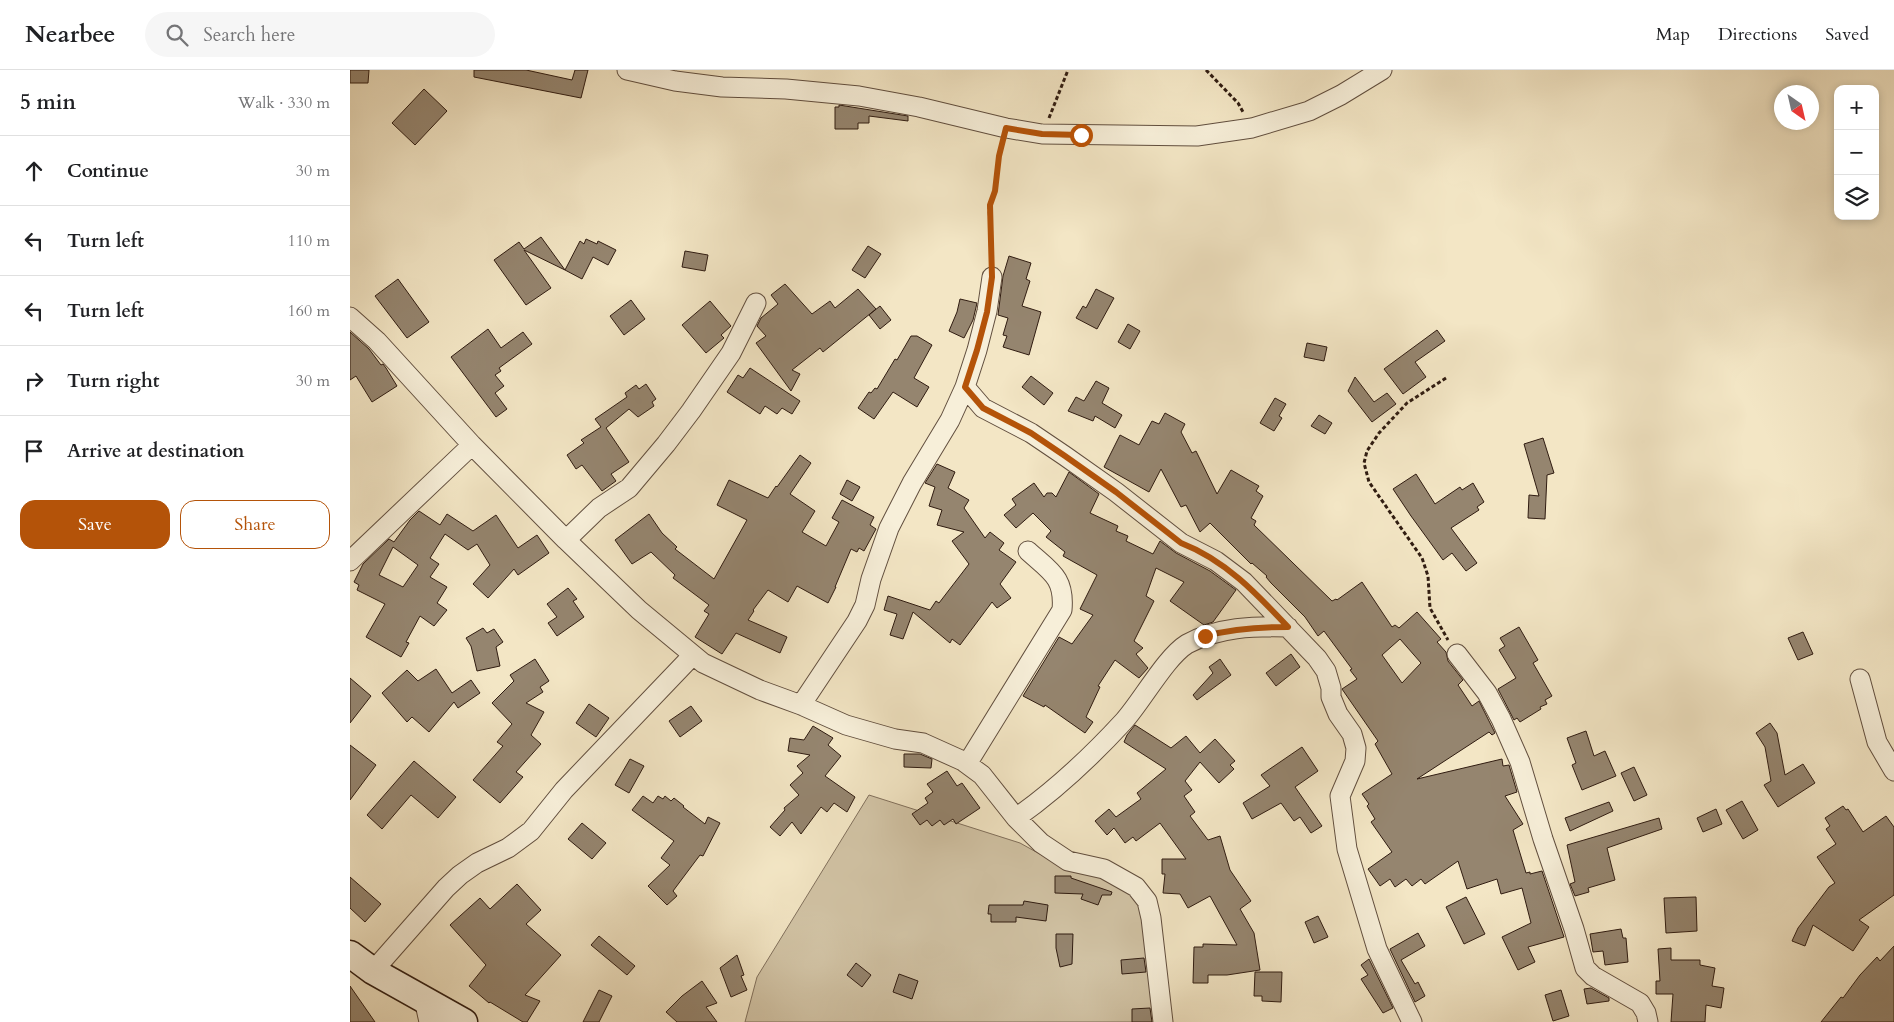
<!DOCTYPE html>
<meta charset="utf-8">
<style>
body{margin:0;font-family:Cardo,serif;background:#f6f6f6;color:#202124}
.controls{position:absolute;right:15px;top:15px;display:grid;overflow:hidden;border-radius:10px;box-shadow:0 2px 8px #0003}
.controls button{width:45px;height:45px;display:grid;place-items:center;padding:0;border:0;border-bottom:1px solid #e0e0e0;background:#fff;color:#202124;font:25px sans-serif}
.compass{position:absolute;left:1424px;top:15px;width:45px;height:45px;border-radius:50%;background:#fff;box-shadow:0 2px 8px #0003;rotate:146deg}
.stop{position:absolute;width:15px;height:15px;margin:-11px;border:4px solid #b45309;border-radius:50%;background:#fff}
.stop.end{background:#b45309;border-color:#fff;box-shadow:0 1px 5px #0008}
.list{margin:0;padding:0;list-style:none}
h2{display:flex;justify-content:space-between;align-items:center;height:65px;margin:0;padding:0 20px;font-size:21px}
h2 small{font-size:16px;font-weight:400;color:#757577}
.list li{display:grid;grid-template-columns:32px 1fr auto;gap:15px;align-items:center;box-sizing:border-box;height:70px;padding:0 20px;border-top:1px solid #e0e0e0}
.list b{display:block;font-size:19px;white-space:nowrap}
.list em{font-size:16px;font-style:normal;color:#757577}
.actions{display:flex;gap:10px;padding:15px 20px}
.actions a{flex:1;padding:11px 0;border:1px solid #b45309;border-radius:15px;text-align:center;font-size:18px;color:#b45309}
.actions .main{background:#b45309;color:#fff}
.icon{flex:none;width:28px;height:28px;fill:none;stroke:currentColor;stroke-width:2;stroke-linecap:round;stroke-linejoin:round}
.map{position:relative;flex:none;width:1544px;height:952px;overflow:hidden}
header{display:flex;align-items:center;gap:30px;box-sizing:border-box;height:70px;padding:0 25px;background:#fff;border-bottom:1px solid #e0e0e0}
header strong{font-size:24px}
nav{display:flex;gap:28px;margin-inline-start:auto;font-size:18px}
.search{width:350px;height:45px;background:#f6f6f6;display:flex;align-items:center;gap:12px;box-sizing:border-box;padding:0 18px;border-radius:28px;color:#757577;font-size:19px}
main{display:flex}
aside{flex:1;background:#fff}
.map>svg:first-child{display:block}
</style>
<header>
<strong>Nearbee</strong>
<div class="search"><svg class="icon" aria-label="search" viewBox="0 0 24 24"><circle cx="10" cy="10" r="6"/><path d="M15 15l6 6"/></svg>Search here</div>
<nav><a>Map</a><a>Directions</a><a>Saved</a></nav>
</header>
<main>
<aside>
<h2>5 min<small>Walk · 330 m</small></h2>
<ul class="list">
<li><svg class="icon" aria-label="ahead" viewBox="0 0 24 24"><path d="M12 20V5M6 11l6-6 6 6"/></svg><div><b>Continue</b></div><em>30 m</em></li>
<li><svg class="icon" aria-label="left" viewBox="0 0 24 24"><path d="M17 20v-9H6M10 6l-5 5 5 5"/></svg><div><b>Turn left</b></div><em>110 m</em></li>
<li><svg class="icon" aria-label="left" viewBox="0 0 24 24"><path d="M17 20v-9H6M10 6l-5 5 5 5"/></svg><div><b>Turn left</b></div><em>160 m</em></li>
<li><svg class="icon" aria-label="right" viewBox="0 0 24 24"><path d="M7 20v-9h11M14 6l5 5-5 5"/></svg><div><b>Turn right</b></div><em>30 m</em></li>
<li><svg class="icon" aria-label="arrive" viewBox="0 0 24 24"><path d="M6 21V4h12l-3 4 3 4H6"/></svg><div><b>Arrive at destination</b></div></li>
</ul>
<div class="actions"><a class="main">Save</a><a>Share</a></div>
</aside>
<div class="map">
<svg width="1544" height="952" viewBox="0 0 1544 952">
<rect width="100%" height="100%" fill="#f3e6c5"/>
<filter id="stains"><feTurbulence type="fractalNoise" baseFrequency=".004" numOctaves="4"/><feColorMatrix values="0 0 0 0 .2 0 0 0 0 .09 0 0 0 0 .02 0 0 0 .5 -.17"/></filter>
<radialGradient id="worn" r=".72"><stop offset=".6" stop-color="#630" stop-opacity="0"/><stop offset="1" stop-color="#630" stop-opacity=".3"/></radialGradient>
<path fill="#d2c4a6" stroke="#81705c" d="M519 725 670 773 706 793 752 801 794 826 816 952H395L407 907Z"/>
<path fill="#95856f" stroke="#301c11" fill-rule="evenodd" d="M0 0H19L18 13H0Z
M124 0H176L222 10 225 0H238L231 28 124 7Z
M74 19 97 41 65 75 42 53Z
M489 35 558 46V51L519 46V53H508V59H485V37H489Z
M191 167 215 200 174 180 201 218 176 235 144 190 169 172 174 179Z
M236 169 247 174 248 171 266 180 258 195 243 187 232 209 215 200 230 171 234 174Z
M518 176 531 184 515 208 502 200Z
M335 181 358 185 355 201 332 197Z
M659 186 681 193 676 209 680 211 672 236 691 242 679 285 653 277 657 266 653 265 658 248 648 245 653 206Z
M48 209 79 252 57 268 25 226Z
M435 214 462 244 480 231 485 238 508 219 526 239 473 282 470 278 442 300 450 304 441 321 406 273 416 266 407 256 411 248 428 234 421 225Z
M746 219 764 228 747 259 726 248 733 236 736 238Z
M610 229 627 233 623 250 614 268 599 261 607 242Z
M281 230 295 249 274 265 260 246Z
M360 231 381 256 371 265 374 268 356 283 332 255Z
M530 236 541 250 530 259 519 245Z
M778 254 790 261 780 279 768 272Z
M138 259 151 278 173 262 182 274 149 298 151 301 145 305 154 316 145 323 157 339 146 347 101 287Z
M1087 260 1095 271 1065 292 1076 307 1053 324 1034 299Z
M0 262 19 279 31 295 33 294 36 298 47 316 22 332 6 306 0 310Z
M561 266H567L582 275 564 308 579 317 567 337 543 322 524 349 508 338 519 322 521 323 525 318 527 319 545 289 547 290Z
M957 273 977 277 974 291 954 287Z
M400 298 450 331 442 344 432 338 427 344 415 336 410 344 377 322 388 305 393 308Z
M681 306 703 323 694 335 672 317Z
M1005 307 1024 332 1037 323 1046 334 1022 352 998 321Z
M746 311 759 318 752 333 772 345 765 358 745 346 743 351 718 341 726 327 734 331Z
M296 314 306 329 302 332 304 336 288 347 279 339 256 358 279 392 261 404 266 411 252 421 232 395 226 399 217 385 234 373 231 370 251 357 245 349 277 327 275 323 286 315 289 319Z
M925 328 936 334 929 346 932 348 924 361 910 353Z
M815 343 835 354 831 362 842 383 846 381 867 424 881 400 909 416 906 421 913 426 901 448 906 451 904 455 982 531 986 529 987 530 1012 512 1042 557 1045 555 1049 558 1067 542 1091 569 1087 572 1096 582 1098 591 1113 610 1108 615 1122 636 1129 631 1145 663 1142 665 1139 662 1067 709 1152 689 1153 696 1159 695 1167 722 1155 726 1173 754 1163 760 1176 803 1180 802V804L1192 801 1214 867 1178 877 1185 892 1168 900 1152 867 1181 853 1172 818 1151 824 1147 809 1117 819 1108 791 1075 814 1071 809 1062 816 1056 809 1045 817 1040 809 1030 816 1018 799 1042 782 1021 752 1025 749 1017 736 1019 734 1012 724 1042 704 1025 674 1028 671 992 619 1007 609 1000 600 1002 599 974 561 968 566 955 547 921 513 916 507 917 506 902 493 901 494 860 453 850 462 836 435 831 437 811 399 799 422 754 397 770 365 789 375 802 351 809 354ZM1050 569 1071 593 1052 613 1032 585Z
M969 345 982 353 975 364 961 356Z
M1193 368 1204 403 1197 405 1195 449 1178 448 1179 425 1189 426 1174 374Z
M450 385 461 393 440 424 465 441 452 462 476 476 489 452 482 448 492 430 524 447 520 455 526 459 514 481 509 478 507 482 501 479 485 517H486L478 533 447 516 438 532 418 520 403 540 404 541 398 550 437 567 430 583 386 563 372 584 345 567 359 544 354 541 359 535 323 508 325 505 301 482 282 494 265 470 299 444 312 463 327 477 325 479 364 509 397 450 367 435 379 410 418 428 426 416 427 417Z
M587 394 605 402 598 418 619 430 614 438 635 468 640 462 654 473 649 480 666 492 650 514 661 528 647 538 642 532 610 575 602 569 600 573 563 542 553 569 540 565 547 544 534 540 538 526 580 540 586 531 589 533 619 494 602 471 614 462 587 455 592 440 579 436 585 417 575 413Z
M719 402 749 424 740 443 768 456 766 461 778 466 776 471 803 484 810 471 826 483 860 501 886 520 863 552 854 555 820 531 834 512 806 498 796 526 804 531 784 571 793 578 786 584 798 598 789 608 765 590 748 616 750 617 736 647 743 652 735 663 695 635 694 637 673 626 709 567 722 574 743 545 730 539 747 505 713 486 715 482 696 467 701 461 683 443 666 458 654 445 666 435 662 429 684 413 694 427 697 423H702L706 427Z
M1066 404 1085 434 1110 417 1112 420 1123 413 1134 432 1127 437 1129 440 1101 458 1127 493 1116 501 1102 483 1093 490 1061 446 1043 419Z
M497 410 510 417 502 431 490 424Z
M69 441 90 455 97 444 123 461 146 445 168 478 187 465 199 483 168 505 164 499 138 528 123 514 140 495 127 474 118 480 95 464 80 488 89 494 80 507 97 517 87 533 97 540 84 556 70 546 56 572 59 573 51 587 16 567 35 534 7 520 9 515 4 512 13 494 39 469 44 472 60 450ZM43 477 68 495 53 517 29 505Z
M218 518 227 529 223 531 234 547 207 566 198 553 207 547 197 534Z
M1169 557 1188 590 1183 593 1202 626 1195 630 1197 634 1190 637 1191 639 1170 652 1167 648 1164 650 1148 619 1166 608 1149 580 1155 576 1150 568Z
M133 558 137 563 144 559 153 572 146 577 150 596 127 601 121 576 116 568Z
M1453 562 1463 584 1448 590 1438 568Z
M941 584 950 597 926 616 916 603Z
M185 589 199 611 190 617 193 622 176 633 194 642 181 665 191 674 166 702 173 707 150 733 123 710 153 676 147 672 162 654 142 633 164 611 160 605Z
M870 589 881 605 847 630 843 625 863 603 859 597Z
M86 599 102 623 121 610 130 623 108 638 104 632 79 662 62 647 57 652 32 623 57 600 68 611Z
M0 608 21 626 0 653Z
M239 634 259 648 246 667 226 653Z
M341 636 352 651 330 667 319 651Z
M1420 653 1427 663 1435 705 1453 694 1465 713 1428 737 1414 715 1421 711 1415 677 1406 663Z
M785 655 821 678 836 666 850 683 865 669 885 691 880 695 884 699 869 713 850 692 835 711 842 720 834 726 845 742 840 746 858 770 870 766 880 800 901 831 890 839 904 863 910 900 877 905H858V913H843L844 877H853V874L887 875 860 826 838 838 830 824 813 823 815 804H812V789H836L810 753 786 771 783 767 775 773 764 758 757 765 745 751 759 739 766 747 791 729 787 723 816 699 774 672 777 665Z
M463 656 483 668 478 675 491 686 475 706 505 727 497 742 484 733 477 742 471 737 451 764 442 752 430 766 420 757 435 740 434 738 449 725 440 715 453 703 447 696 460 685 438 681 440 668 454 670Z
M1236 661 1244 686 1255 681 1266 706 1232 720 1222 695 1226 693 1217 668Z
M0 675 26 695 0 730Z
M952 677 968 701 945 717 972 756 961 763 950 747 944 751 931 733 902 749 893 733 920 716 911 705Z
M554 684H570L582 689 581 698 554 697Z
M280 689 294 696 279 723 265 715Z
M64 691 106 727 88 748 61 725 32 759 17 745Z
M1284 697 1297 725 1284 731 1271 703Z
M597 701 607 716 612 713 630 738 606 754 603 749 594 755 590 750 582 756 577 750 570 755 562 744 578 733 575 728 583 722 577 714Z
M293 726 303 733 308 726 313 729 315 726 321 731 324 728 334 736 333 737 355 754 358 747 370 753 353 786 350 785 323 821 327 826 317 835 298 816 320 795 311 788 324 771 282 740Z
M1392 731 1408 760 1393 769 1376 740Z
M1259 732 1263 741 1220 761 1215 748Z
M1493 736 1496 740 1498 739 1513 762 1536 746 1544 757V825L1509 850 1519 857 1503 881 1463 855 1455 876 1442 871 1448 858 1479 817 1485 813 1467 787 1486 774 1476 759 1480 756 1475 748Z
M1366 739 1372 754 1353 762 1347 748Z
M1309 748 1312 759 1257 778 1265 810 1238 818 1239 822 1225 826 1220 814 1225 812 1217 775Z
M232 753 256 773 242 789 218 769Z
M705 806H721V808L762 822 761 825H752L748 835 731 829 733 824 705 823Z
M0 807 31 834 15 852 0 838Z
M167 814 191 840 176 854 211 885 175 925 190 931 177 952H173L140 932 139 933 119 916 136 895 100 855 130 828 140 839Z
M1116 827 1135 864 1114 874 1096 837Z
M1346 827 1347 861 1316 863 1314 828Z
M674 831 698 835 696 851 666 847V852H641V844H638L639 835H673Z
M968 846 978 867 964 873 955 852Z
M1271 859 1273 868H1276L1278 892 1255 895 1253 881 1243 882 1240 864Z
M1068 863 1075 876 1051 890 1065 914 1068 912 1075 926 1065 932 1040 879Z
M706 864H723L722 894 710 897 706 878Z
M249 866 285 896 277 905 241 875Z
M1544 876V952H1471L1491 927 1493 928 1510 905 1527 887 1530 891Z
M1321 878V890H1350V895L1365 898 1362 916 1374 918 1371 938 1356 935 1355 952H1321L1323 924H1306V911H1310L1308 879Z
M387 885 394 905 391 906 397 920 381 927 370 898Z
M794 888 796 902 772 904 771 890Z
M1019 889 1043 938 1033 943 1011 909 1018 905 1011 895Z
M506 893 521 905 512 917 497 905Z
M905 902H932L931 932 912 931V926H904Z
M549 904 568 911 562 929 543 922Z
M352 911 367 933 356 937 367 952H327L316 942 332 926Z
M0 916 25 952H0Z
M1241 918 1259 928V931L1237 934 1234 919Z
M249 920 262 926 249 952H233Z
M1211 920 1219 946 1203 951 1195 925Z
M800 938 802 952H782V939Z"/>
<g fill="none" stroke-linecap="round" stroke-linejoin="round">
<g stroke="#614e3e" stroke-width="21">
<path id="minor" d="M277 0 325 11 372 17 436 19 509 26 569 37 656 58 692 64 847 66 902 58 959 41 991 25 1032 0
M0 247 27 271 122 375 216 470 289 540 353 593 410 620 451 635 496 655 545 669 573 673 613 691 632 705 666 748 691 773 718 791 754 799 786 817 797 831 801 848 813 952
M615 317 633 338 681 363 715 386 766 422 831 473 866 491 894 512 967 588 976 601 981 618V627L988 644 1002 664 1006 678 1005 691 990 726 997 779 1027 879 1062 952
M216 470 249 438 279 418 316 374 341 341 381 283 406 233
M0 491 122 375
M1107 584 1137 623 1151 649 1170 692 1193 769 1224 859 1235 898 1243 906 1290 933 1296 943 1298 952
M1510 609 1527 672 1544 701
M451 635 507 551 515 535 521 509 539 458 562 413 600 350 615 317 627 280 637 241 642 207
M617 694 712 540C715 507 700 501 678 481
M666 748C707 719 740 688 774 651 792 631 816 587 837 574 868 557 904 556 938 557
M23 901 96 818 110 805 127 793 158 778 181 761 214 720 343 585
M74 929 79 952"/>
</g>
<g stroke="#301c11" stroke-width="29">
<path id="secondary" d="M0 884 23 901 114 952"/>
</g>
<path stroke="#301c11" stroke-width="3" stroke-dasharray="4 2.5" stroke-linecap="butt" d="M856 0 888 33 893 42
M699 48 718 0
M641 191 639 135 645 121 649 85 652 74
M1096 308 1057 333 1029 363 1017 381 1014 393 1019 412 1072 488 1078 506 1080 538 1098 570"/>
<use href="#minor" stroke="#f7efd9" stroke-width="19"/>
<use href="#secondary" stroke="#f7efd9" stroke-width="26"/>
</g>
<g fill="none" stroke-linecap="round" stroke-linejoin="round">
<path stroke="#b45309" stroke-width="6" d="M731 65 692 64 656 58 649 86 645 121 640 135 642 207 637 242 627 280 615 317 633 338 681 363 715 386 766 422 831 473C875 490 906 523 938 557 909 557 883 559 855 566"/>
</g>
<rect width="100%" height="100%" filter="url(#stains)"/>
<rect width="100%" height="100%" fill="url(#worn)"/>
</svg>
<div class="controls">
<button>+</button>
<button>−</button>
<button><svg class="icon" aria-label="layers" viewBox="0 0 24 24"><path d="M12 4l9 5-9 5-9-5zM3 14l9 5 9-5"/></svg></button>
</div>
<svg class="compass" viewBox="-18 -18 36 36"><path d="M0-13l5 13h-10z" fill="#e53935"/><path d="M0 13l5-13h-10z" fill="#757577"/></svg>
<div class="stop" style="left:731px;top:65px"></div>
<div class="stop end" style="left:855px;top:566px"></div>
</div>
</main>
